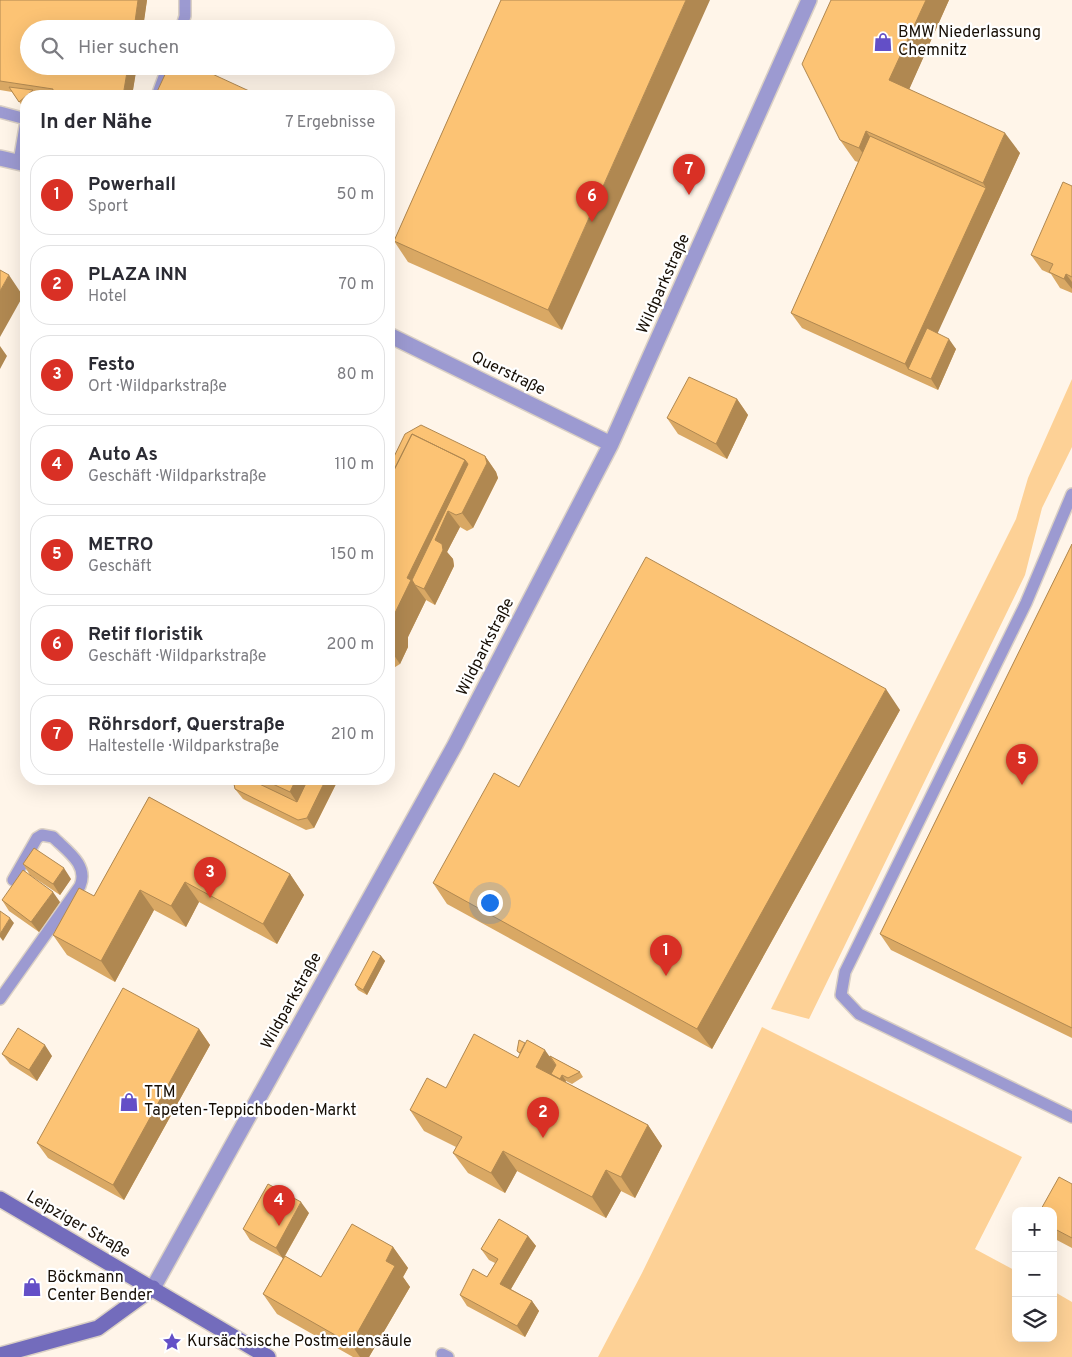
<!DOCTYPE html>
<html lang="de">
<meta charset="utf-8">
<style>
body{margin:0;font-family:Overpass,sans-serif;background:#f7f7f7;color:#2b2b33}
.controls{position:absolute;right:15px;bottom:15px;display:grid;overflow:hidden;border-radius:10px;box-shadow:0 5px 20px #0002}
.controls button{width:45px;height:45px;display:grid;place-items:center;padding:0;border:0;border-bottom:1px solid #e1e1e2;background:#fff;color:#2b2b33;font:25px sans-serif}
.you{position:absolute;left:489px;top:902px;width:18px;height:18px;margin:-12px;border:4px solid #fff;border-radius:50%;background:#1a73e8;box-shadow:0 0 0 8px #1a73e833}
.badge{display:grid;place-items:center;width:32px;height:32px;border-radius:50%;background:#d93025;color:#fff;font-size:16px;font-weight:700}
.pin{position:absolute;translate:-50% -41px;filter:drop-shadow(0 1px 2px #0008)}
.pin::after{content:'';position:absolute;top:26px;width:18px;height:15px;background:inherit;clip-path:polygon(0 0,100% 0,50% 100%)}
.list{margin:0;padding:0;list-style:none}
h2{display:flex;justify-content:space-between;align-items:center;height:65px;margin:0;padding:0 20px;font-size:21px}
h2 small{font-size:16px;font-weight:400;color:#7c7c81}
.list li{display:grid;grid-template-columns:32px 1fr auto;gap:15px;align-items:center;box-sizing:border-box;height:80px;margin:0 10px 10px;padding:0 10px;border:1px solid #e1e1e2;border-radius:20px}
.list b{display:block;font-size:19px;white-space:nowrap}
.list p{margin:0;font-size:16px;white-space:nowrap;color:#7c7c81}
.list em{font-size:16px;font-style:normal;color:#7c7c81}
.icon{flex:none;width:28px;height:28px;fill:none;stroke:currentColor;stroke-width:2;stroke-linecap:round;stroke-linejoin:round}
.map{position:relative;flex:none;width:1072px;height:1357px;overflow:hidden}
.search{position:absolute;background:#fff;box-shadow:0 5px 20px #0002;left:20px;top:20px;width:375px;height:55px;display:flex;align-items:center;gap:12px;box-sizing:border-box;padding:0 18px;border-radius:28px;color:#7c7c81;font-size:19px}
.panel{position:absolute;background:#fff;box-shadow:0 5px 20px #0002;left:20px;top:90px;width:375px;height:695px;border-radius:20px}
.map>svg:first-child{display:block}
</style>
<div class="map">
<svg width="1072" height="1357" viewBox="0 0 1072 1357">
<rect width="100%" height="100%" fill="#fff5e9"/>
<path fill="#fdd196" d="M1072 379V447L1042 508 1025 575 809 1019 771 1009 1016 519 1028 478Z
M762 1027 1022 1157 975 1249 1016 1271V1338H1053V1291L1072 1302V1357H598L642 1273Z"/>
<g fill="none" stroke-linecap="round" stroke-linejoin="round">
<g stroke="#dad0c5" stroke-width="14">
<path id="lane" d="M181 29 185 16V0
M157 96 168 66
M0 112 26 119
M19 162 26 121
M1072 494 1026 603 845 972 841 995 859 1014 1072 1117
M0 999 80 886C89 865 67 851 53 837L42 835 37 838 13 880
M442 1354 448 1357"/>
</g>
<g stroke="#dad0c5" stroke-width="18">
<path id="street" d="M0 158 26 164
M389 335 611 444
M153 1288 455 745 611 444 809 0"/>
</g>
<g stroke="#dad0c5" stroke-width="18">
<path id="secondary" d="M0 1199 268 1357
M0 1355 98 1328 153 1288"/>
</g>
<use href="#lane" stroke="#9c9ad1" stroke-width="11"/>
<use href="#street" stroke="#9c9ad1" stroke-width="15"/>
<use href="#secondary" stroke="#736cbc" stroke-width="15"/>
</g>
<path fill="#d9a864" d="M0 0H147L132 96H26V104L23 107 12 92 0 90Z
M501 0 562 330 408 262 394 241Z
M831 0H949L909 89 1020 153 937 333 956 349 938 390 802 328 791 313 858 162 855 161 840 140Z
M1072 186V293L1060 288 1051 274 1042 270 1031 255Z
M737 399 748 415 727 459 678 434 667 418Z
M485 456 496 472 498 478 473 528 467 531 460 527 447 552 453 559 454 566 435 605 426 600 408 637V647L400 664 392 669 389 675V467Z
M1072 544V1038L891 950 880 934Z
M900 710 712 1049 447 904 433 883 519 787Z
M233 779H336L337 782 314 828 306 830 243 799 235 789Z
M149 797 290 874 304 895 277 944 199 902 186 927 154 910 115 982 67 955 53 935 94 896Z
M23 864 71 879 60 895 30 875Z
M2 900 60 902 39 932 9 911Z
M381 956 385 961 367 995 358 990 355 985Z
M199 1029 210 1045 124 1200 48 1158 37 1143Z
M517 1051 550 1056 580 1072 583 1077 572 1084 566 1081 565 1082 648 1125 662 1146 635 1198 621 1191 606 1218 517 1171 505 1193 468 1173 453 1153 456 1147 424 1131 410 1110 446 1088 518 1058 520 1054Z
M2 1054 52 1056 37 1081 10 1064Z
M1072 1184V1248L1053 1238V1211Z
M309 1213 285 1256 321 1277 393 1247 408 1268 403 1277 410 1287 369 1357H353L277 1314 263 1294 283 1258 250 1240 243 1229Z
M528 1236 536 1246 511 1289 532 1301 539 1311 525 1337 467 1306 460 1295 487 1277 495 1263 489 1260 481 1249Z"/>
<path fill="#b08851" d="M138 0H147L143 29H134Z
M686 0H710L562 330 548 310Z
M926 0H949L904 101 889 80Z
M128 66H137L132 96H123Z
M866 131 881 152 874 169 859 148Z
M1005 133 1020 153 919 374 908 369 905 364 986 188 983 183Z
M1066 274 1072 282V289L1064 279Z
M9 275 23 296 0 337V291Z
M949 339 956 349 938 390 931 379Z
M0 346 7 356 0 369Z
M737 399 748 415 727 459 716 444Z
M485 456 496 472 498 478 473 528 462 513 448 511 460 527 447 552 453 559 454 566 435 605 424 589 415 585 426 600 408 637V647L400 664 389 648V636L393 617 407 578 465 460Z
M389 664 392 669 389 675Z
M886 689 900 710 712 1049 697 1029Z
M296 779H321L304 813 290 792Z
M326 779H336L337 782 314 828 307 818Z
M64 868 71 879 60 895 53 884Z
M290 874 304 895 277 944 263 924Z
M185 882 199 902 186 927 171 906Z
M140 890 154 910 115 982 101 961Z
M53 892 60 902 39 932 31 922Z
M10 918 14 923 3 941 0 937V934Z
M381 956 385 961 367 995 363 990Z
M199 1029 210 1045 124 1200 113 1185Z
M45 1045 52 1056 37 1081 29 1070Z
M545 1050 559 1070 552 1084 528 1073Z
M562 1075 566 1081 560 1092 556 1087Z
M648 1125 662 1146 635 1198 621 1177Z
M503 1151 517 1171 505 1193 491 1173Z
M606 1170 621 1191 606 1218 592 1197Z
M301 1202 309 1213 283 1259 276 1248Z
M528 1236 536 1246 508 1294 500 1284Z
M393 1247 408 1268 403 1277 410 1287 369 1357H360L351 1344 386 1261Z
M532 1301 539 1311 525 1337 517 1326Z"/>
<path fill="#fcc374" stroke="#b08851" d="M0 0H138L134 29H29V66H128L123 96H52L53 89 0 81Z
M501 0H686L548 310 394 241Z
M831 0H926L889 80 1005 133 983 183 866 131 859 148 840 140 802 64Z
M169 66H195L260 96H155Z
M9 87 33 90 19 102Z
M870 136 986 188 905 364 791 313Z
M1063 182 1072 186V277L1066 274 1064 279 1049 272 1053 264 1031 255Z
M0 270 9 275 0 291Z
M927 328 949 339 931 379 908 369Z
M689 377 737 399 716 444 667 418Z
M421 425 485 456 487 463 462 513 456 515 448 511 435 540 442 544 443 550 424 589 415 585 412 580 468 464 465 460 412 434 389 480V467L405 434Z
M412 434 465 460 407 578 411 580 393 617 394 626 389 636V480Z
M1072 544V1028L880 934Z
M646 557 886 689 697 1029 433 883 494 773 519 787Z
M233 779H249L297 802 308 779H326L307 818 298 820 235 789Z
M262 779H296L290 792Z
M149 797 290 874 263 924 185 882 171 906 140 890 101 961 53 935 79 888 94 896Z
M34 848 64 868 53 884 23 864Z
M23 870 53 892 31 922 2 900Z
M0 911 10 918 0 934Z
M373 951 381 956 363 990 355 985Z
M123 988 199 1029 113 1185 37 1143Z
M18 1028 45 1045 29 1070 2 1054Z
M474 1034 518 1058 527 1040 545 1050 536 1067 648 1125 621 1177 606 1170 592 1197 503 1151 491 1173 453 1153 462 1137 410 1110 427 1078 446 1088Z
M519 1040 525 1043 520 1053 517 1051Z
M550 1056 580 1072 568 1078 562 1075 560 1079 551 1074 556 1065Z
M1059 1177 1072 1184V1238L1053 1228V1211H1040Z
M268 1184 301 1202 276 1248 243 1229Z
M499 1219 528 1236 500 1284 532 1301 517 1326 460 1295 473 1269 487 1277 498 1259 481 1249Z
M352 1224 393 1247 386 1261 395 1266 351 1344 263 1294 285 1256 321 1277Z"/>
<defs>
<g id="shop-bare" transform="scale(1.5)"><path d="M-5-2.5h2.3a2.7 3.5 0 0 1 5.4 0H5L5.5 6h-11ZM-1.5-2.5h3a1.5 2.3 0 0 0-3 0Z" fill="#634fc7" stroke="#fff" stroke-width="2.5" paint-order="stroke"/></g>
<g id="sight-bare" transform="scale(1.5)"><path d="M0-6L1.8-2.2L6-1.7L2.9 1.2L3.7 5.4L0 3.3L-3.7 5.4L-2.9 1.2L-6-1.7L-1.8-2.2Z" fill="#634fc7" stroke="#fff" stroke-width="2.5" paint-order="stroke"/></g>
</defs>
<g fill-rule="evenodd">
<use href="#shop-bare" x="883" y="42"/>
<use href="#shop-bare" x="129" y="1102"/>
<use href="#shop-bare" x="32" y="1287"/>
<use href="#sight-bare" x="172" y="1342"/>
</g>
<g text-anchor="middle" dominant-baseline="central" stroke-width="4.5" stroke-linejoin="round" paint-order="stroke">
<g font-size="16" fill="#160e05" stroke="#fff" text-anchor="start">
<text x="898" y="33">BMW Niederlassung<tspan x="898" dy="18">Chemnitz</tspan></text>
<text x="144" y="1093">TTM<tspan x="144" dy="18">Tapeten-Teppichboden-Markt</tspan></text>
<text x="47" y="1278">Böckmann<tspan x="47" dy="18">Center Bender</tspan></text>
<text x="187" y="1342">Kursächsische Postmeilensäule</text>
</g>
<g font-size="16" fill="#160e05" stroke="#fff">
<text transform="translate(664 284) rotate(-66)">Wildparkstraße</text>
<text transform="translate(508 374) rotate(26)">Querstraße</text>
<text transform="translate(486 647) rotate(-63)">Wildparkstraße</text>
<text transform="translate(292 1001) rotate(-61)">Wildparkstraße</text>
<text transform="translate(78 1225) rotate(30)">Leipziger Straße</text>
</g>
</g>
</svg>
<div class="controls">
<button>+</button>
<button>−</button>
<button><svg class="icon" aria-label="layers" viewBox="0 0 24 24"><path d="M12 4l9 5-9 5-9-5zM3 14l9 5 9-5"/></svg></button>
</div>
<div class="you"></div>
<div class="pin badge" style="left:666px;top:976px">1</div>
<div class="pin badge" style="left:543px;top:1138px">2</div>
<div class="pin badge" style="left:210px;top:898px">3</div>
<div class="pin badge" style="left:279px;top:1226px">4</div>
<div class="pin badge" style="left:1022px;top:785px">5</div>
<div class="pin badge" style="left:592px;top:222px">6</div>
<div class="pin badge" style="left:689px;top:195px">7</div>
<div class="search"><svg class="icon" aria-label="search" viewBox="0 0 24 24"><circle cx="10" cy="10" r="6"/><path d="M15 15l6 6"/></svg>Hier suchen</div>
<section class="panel">
<h2>In der Nähe<small>7 Ergebnisse</small></h2>
<ul class="list">
<li><span class="badge">1</span><div><b>Powerhall</b><p>Sport</p></div><em>50 m</em></li>
<li><span class="badge">2</span><div><b>PLAZA INN</b><p>Hotel</p></div><em>70 m</em></li>
<li><span class="badge">3</span><div><b>Festo</b><p>Ort · Wildparkstraße</p></div><em>80 m</em></li>
<li><span class="badge">4</span><div><b>Auto As</b><p>Geschäft · Wildparkstraße</p></div><em>110 m</em></li>
<li><span class="badge">5</span><div><b>METRO</b><p>Geschäft</p></div><em>150 m</em></li>
<li><span class="badge">6</span><div><b>Retif floristik</b><p>Geschäft · Wildparkstraße</p></div><em>200 m</em></li>
<li><span class="badge">7</span><div><b>Röhrsdorf, Querstraße</b><p>Haltestelle · Wildparkstraße</p></div><em>210 m</em></li>
</ul>
</section>
</div>
